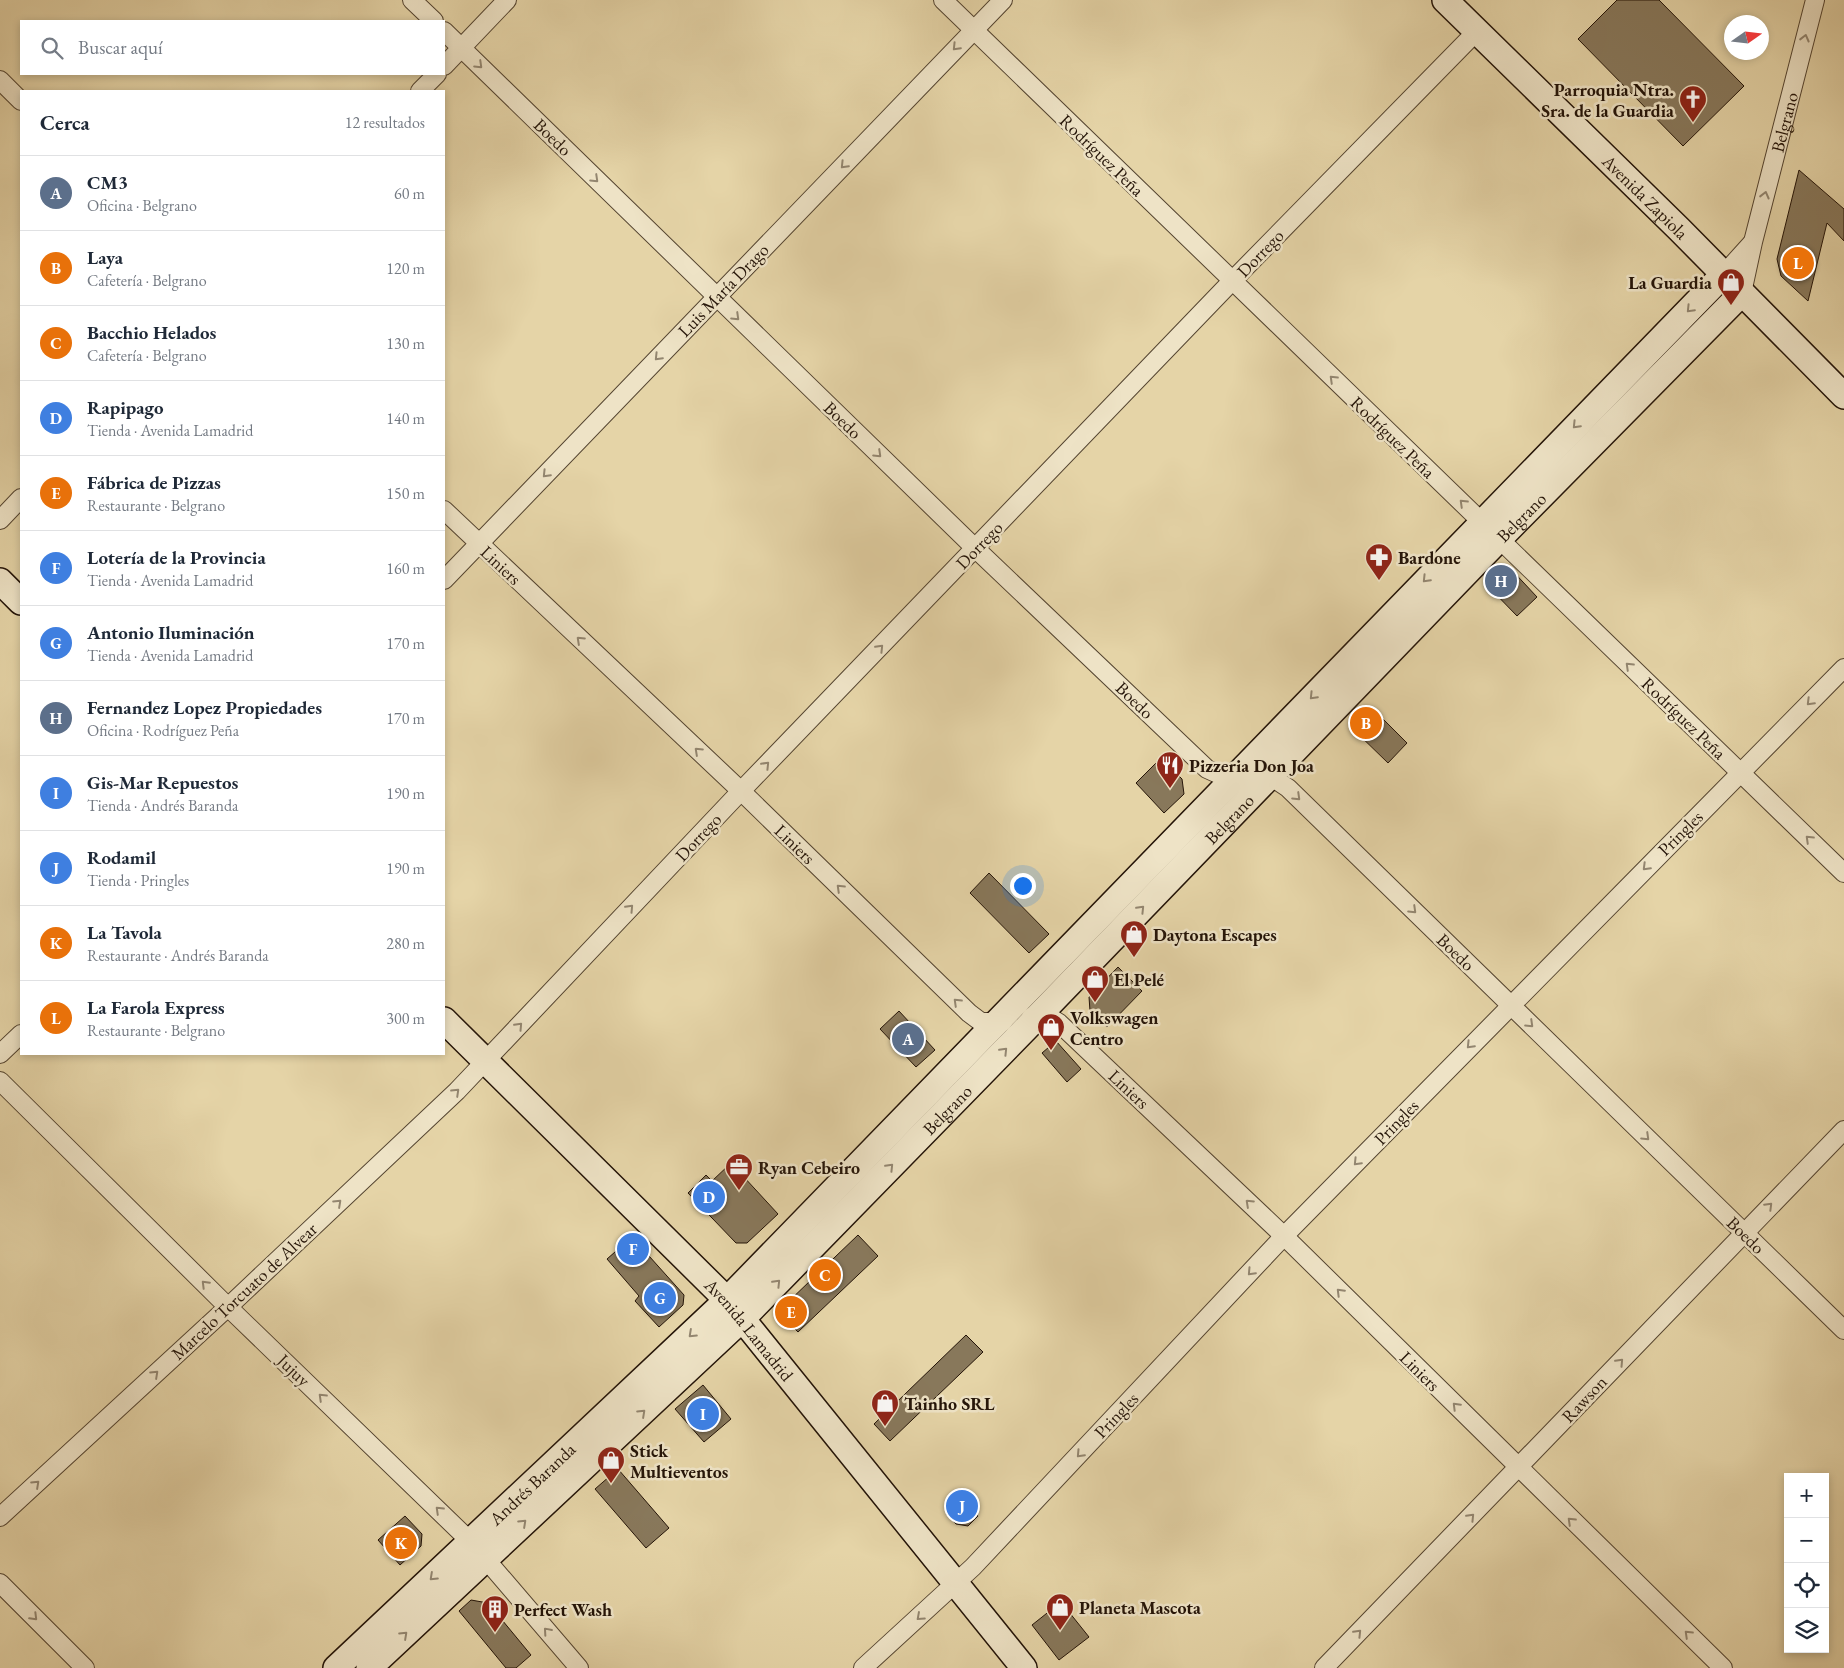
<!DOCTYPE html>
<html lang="es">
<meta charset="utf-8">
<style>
body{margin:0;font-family:"EB Garamond",serif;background:#f6f6f7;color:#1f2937}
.controls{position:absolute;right:15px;bottom:15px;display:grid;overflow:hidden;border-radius:0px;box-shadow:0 2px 8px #0003}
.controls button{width:45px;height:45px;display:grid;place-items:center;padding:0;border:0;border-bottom:1px solid #e0e1e3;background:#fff;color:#1f2937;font:25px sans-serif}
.compass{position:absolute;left:1724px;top:15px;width:45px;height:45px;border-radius:50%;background:#fff;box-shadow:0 2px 8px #0003;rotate:76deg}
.you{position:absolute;left:1022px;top:885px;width:18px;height:18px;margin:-12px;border:4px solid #fff;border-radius:50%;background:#1a73e8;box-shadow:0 0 0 8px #1a73e833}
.badge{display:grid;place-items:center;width:32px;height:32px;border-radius:50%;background:#ea580c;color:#fff;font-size:16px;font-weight:700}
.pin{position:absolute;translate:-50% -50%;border:2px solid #fff;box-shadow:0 1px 5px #0006}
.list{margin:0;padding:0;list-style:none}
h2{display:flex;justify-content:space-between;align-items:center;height:65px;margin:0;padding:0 20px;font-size:21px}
h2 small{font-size:16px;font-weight:400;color:#747a83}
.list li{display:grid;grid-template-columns:32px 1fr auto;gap:15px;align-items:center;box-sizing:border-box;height:75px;padding:0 20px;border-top:1px solid #e0e1e3}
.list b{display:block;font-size:19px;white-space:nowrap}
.list p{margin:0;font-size:16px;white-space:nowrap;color:#747a83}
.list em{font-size:16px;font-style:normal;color:#747a83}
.icon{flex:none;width:28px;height:28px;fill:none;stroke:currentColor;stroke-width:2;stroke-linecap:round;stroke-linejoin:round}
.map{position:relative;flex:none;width:1844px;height:1668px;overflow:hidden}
.search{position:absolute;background:#fff;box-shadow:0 2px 8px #0003;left:20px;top:20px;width:425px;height:55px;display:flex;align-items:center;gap:12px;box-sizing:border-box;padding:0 18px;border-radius:0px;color:#747a83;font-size:19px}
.panel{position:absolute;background:#fff;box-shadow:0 2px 8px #0003;left:20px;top:90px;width:425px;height:965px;border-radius:0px}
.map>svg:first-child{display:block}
</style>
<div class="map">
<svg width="1844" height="1668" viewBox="0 0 1844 1668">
<rect width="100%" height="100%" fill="#e5d4a7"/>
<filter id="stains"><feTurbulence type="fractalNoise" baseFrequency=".004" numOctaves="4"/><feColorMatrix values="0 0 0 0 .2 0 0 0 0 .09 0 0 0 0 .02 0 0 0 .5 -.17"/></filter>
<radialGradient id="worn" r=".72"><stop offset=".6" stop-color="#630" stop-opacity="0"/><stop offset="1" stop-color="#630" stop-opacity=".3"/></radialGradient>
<path fill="#88785b" stroke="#241408" d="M1617 0H1659L1744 86 1683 146 1578 39Z
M1799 170 1844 209V241L1827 223 1808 301 1781 276 1777 259Z
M1508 566 1537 597 1517 616 1487 585Z
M1372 708 1407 743 1388 763 1352 728Z
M1161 758 1182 779 1184 794 1164 813 1136 783Z
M989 873 1049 934 1029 953 970 893Z
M1118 967 1142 991 1107 1027 1090 1011 1089 997Z
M899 1011 935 1050 916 1067 880 1029Z
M1056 1041 1081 1069 1067 1082 1042 1053Z
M731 1163 778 1214 747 1243H736L688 1193 706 1175 712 1181Z
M858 1235 878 1256 798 1332 786 1320 787 1303Z
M632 1237 684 1295 683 1305 659 1327 635 1301 639 1296 607 1259Z
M966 1335 983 1352 890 1441 874 1424Z
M703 1385 731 1419 704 1442 675 1409Z
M618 1469 669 1528 646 1548 595 1489Z
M962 1499 978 1516 968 1526 956 1524 946 1514Z
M405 1516 422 1534 421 1546 400 1565 378 1540Z
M471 1600 488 1603 531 1655 516 1668H506L459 1611Z
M1061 1602 1089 1637 1059 1660 1032 1625Z"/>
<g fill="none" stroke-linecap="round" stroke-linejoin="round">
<g stroke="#544430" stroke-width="20">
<g id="street">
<path d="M412 0 434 21"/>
<path d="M943 0 1844 873"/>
<path d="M444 31 976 549 1207 769 1218 774 1270 776 1288 788 1844 1330"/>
<path d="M444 66 507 0"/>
<path d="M0 80 21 101"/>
<path d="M420 91 437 74"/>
<path d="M1724 274 1752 243"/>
<path id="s1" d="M1742 293 1753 242 1815 0"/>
<path d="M444 510 741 791 969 1013 981 1022H1003"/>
<path d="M0 520 21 498"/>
<path d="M444 580 1003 0"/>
<path d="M1031 1017 1051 1018 1059 1023 1284 1236 1723 1668"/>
<path d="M0 1054 21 1034"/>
<path d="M0 1081 228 1307 471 1542 579 1668"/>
<path d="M0 1517 228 1307 457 1091 741 791 1232 281 1476 32"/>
<path d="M0 1583 85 1668"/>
<path d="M863 1668 973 1567 1284 1236 1844 668"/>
<path d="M1324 1668 1844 1130"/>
</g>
</g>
<g stroke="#241408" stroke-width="28">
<g id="secondary">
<path id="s2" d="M1445 0 1679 229 1844 396"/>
<path d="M0 581 21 602"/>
<path id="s3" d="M444 1020 727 1300 1024 1668"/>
<path id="s4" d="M336 1668 727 1300 1724 274"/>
<path id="s5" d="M369 1668 743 1318 1039 1015 1498 540 1742 293"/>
</g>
</g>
<use href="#street" stroke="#eee3c6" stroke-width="18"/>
<use href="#secondary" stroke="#eee3c6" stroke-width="25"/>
</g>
<defs><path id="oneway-chevron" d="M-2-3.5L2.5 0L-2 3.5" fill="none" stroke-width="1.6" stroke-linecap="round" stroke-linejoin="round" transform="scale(1.25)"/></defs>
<g stroke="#938670">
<use href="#oneway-chevron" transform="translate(1805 38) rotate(-76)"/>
<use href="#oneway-chevron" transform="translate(956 47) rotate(134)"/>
<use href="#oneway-chevron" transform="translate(479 65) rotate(44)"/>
<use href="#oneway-chevron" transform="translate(844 165) rotate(134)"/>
<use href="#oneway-chevron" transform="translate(595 179) rotate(44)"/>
<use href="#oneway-chevron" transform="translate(1765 195) rotate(-76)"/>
<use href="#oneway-chevron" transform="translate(1690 309) rotate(134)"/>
<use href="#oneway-chevron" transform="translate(736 317) rotate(44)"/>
<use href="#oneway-chevron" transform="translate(658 357) rotate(134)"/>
<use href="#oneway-chevron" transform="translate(1333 379) rotate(-136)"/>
<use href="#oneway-chevron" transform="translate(1576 425) rotate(134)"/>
<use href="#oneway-chevron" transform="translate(878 454) rotate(44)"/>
<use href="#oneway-chevron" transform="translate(546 474) rotate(134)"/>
<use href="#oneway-chevron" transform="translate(1463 503) rotate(-136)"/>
<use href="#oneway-chevron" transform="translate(1426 579) rotate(134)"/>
<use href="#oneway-chevron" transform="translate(580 640) rotate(-137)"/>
<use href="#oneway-chevron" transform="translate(880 648) rotate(-46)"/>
<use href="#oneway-chevron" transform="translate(1629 666) rotate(-136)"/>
<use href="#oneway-chevron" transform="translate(1313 696) rotate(134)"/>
<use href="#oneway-chevron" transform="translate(1810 702) rotate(135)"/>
<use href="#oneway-chevron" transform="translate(698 751) rotate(-137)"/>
<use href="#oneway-chevron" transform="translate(766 765) rotate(-46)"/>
<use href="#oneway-chevron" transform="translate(1297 797) rotate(44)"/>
<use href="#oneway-chevron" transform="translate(1809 839) rotate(-136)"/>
<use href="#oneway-chevron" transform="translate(1646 867) rotate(135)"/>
<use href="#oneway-chevron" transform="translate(840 888) rotate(-136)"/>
<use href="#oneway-chevron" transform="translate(630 908) rotate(-47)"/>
<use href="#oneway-chevron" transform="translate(1141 909) rotate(-46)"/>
<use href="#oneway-chevron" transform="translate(1413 910) rotate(44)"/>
<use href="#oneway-chevron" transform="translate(957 1002) rotate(-136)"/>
<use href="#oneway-chevron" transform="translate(1530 1024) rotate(44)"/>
<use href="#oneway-chevron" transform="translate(519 1026) rotate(-47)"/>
<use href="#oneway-chevron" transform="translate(1470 1045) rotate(134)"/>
<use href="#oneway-chevron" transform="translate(1004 1051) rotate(-46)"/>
<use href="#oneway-chevron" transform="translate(456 1092) rotate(-44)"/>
<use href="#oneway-chevron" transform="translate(1646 1137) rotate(44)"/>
<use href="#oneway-chevron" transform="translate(1357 1162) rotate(134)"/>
<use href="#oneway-chevron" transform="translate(890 1167) rotate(-46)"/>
<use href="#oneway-chevron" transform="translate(338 1203) rotate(-43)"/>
<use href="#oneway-chevron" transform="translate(1249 1203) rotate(-137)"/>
<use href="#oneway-chevron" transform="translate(1769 1206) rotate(-45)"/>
<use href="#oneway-chevron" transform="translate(1251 1272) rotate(133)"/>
<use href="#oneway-chevron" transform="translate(777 1283) rotate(-46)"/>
<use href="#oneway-chevron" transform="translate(205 1284) rotate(-135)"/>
<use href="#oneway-chevron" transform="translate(1340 1292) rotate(-135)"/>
<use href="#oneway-chevron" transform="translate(692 1334) rotate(137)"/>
<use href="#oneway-chevron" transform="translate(1620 1362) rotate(-47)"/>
<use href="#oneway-chevron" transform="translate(155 1374) rotate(-43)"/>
<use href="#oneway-chevron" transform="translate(322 1397) rotate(-136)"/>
<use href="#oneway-chevron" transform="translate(1456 1406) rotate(-135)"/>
<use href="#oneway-chevron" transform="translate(642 1413) rotate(-43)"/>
<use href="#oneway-chevron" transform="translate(1080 1454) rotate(133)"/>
<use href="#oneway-chevron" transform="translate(36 1484) rotate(-43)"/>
<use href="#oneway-chevron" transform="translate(439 1510) rotate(-136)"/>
<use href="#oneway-chevron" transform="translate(1471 1517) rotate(-46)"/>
<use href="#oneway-chevron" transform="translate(1571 1521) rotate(-136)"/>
<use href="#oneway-chevron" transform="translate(523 1523) rotate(-43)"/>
<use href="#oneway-chevron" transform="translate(433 1577) rotate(137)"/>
<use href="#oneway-chevron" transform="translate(34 1617) rotate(45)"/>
<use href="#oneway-chevron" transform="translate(920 1617) rotate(138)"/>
<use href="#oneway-chevron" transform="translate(547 1631) rotate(-131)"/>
<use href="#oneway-chevron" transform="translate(1358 1633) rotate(-46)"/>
<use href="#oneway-chevron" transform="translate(1688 1634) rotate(-136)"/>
<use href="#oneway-chevron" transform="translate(404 1635) rotate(-43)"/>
</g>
<defs>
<g id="church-pin" transform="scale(1.4375)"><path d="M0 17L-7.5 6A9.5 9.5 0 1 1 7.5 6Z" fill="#8f2418" stroke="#eee3c6"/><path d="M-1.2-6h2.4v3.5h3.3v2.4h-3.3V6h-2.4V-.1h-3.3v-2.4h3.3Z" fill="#fff"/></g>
<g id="shop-pin" transform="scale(1.4375)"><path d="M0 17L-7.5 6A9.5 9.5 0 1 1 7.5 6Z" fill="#8f2418" stroke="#eee3c6"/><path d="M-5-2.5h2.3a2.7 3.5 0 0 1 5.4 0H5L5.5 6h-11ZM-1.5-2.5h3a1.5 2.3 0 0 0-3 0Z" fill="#fff"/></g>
<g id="pharmacy-pin" transform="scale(1.4375)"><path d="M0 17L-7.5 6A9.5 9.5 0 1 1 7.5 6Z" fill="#8f2418" stroke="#eee3c6"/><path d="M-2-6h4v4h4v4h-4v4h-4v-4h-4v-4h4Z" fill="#fff"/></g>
<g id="restaurant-pin" transform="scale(1.4375)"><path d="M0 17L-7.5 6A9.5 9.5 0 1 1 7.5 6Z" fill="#8f2418" stroke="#eee3c6"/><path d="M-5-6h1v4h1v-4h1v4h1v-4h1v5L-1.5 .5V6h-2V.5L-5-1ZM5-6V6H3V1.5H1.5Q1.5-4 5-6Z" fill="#fff"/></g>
<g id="office-pin" transform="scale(1.4375)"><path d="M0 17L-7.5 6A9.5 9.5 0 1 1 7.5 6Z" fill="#8f2418" stroke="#eee3c6"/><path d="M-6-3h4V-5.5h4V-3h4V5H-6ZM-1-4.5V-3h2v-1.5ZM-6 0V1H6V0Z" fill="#fff"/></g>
<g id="building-pin" transform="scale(1.4375)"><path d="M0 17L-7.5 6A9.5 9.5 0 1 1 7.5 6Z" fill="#8f2418" stroke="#eee3c6"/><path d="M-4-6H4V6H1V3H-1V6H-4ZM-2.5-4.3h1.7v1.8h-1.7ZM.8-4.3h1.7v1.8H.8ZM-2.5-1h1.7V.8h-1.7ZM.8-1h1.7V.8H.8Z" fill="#fff"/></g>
</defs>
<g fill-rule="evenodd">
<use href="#church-pin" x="1693" y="99"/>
<use href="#shop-pin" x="1731" y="282"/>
<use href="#pharmacy-pin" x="1379" y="557"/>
<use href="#restaurant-pin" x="1170" y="765"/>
<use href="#shop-pin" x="1134" y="934"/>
<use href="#shop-pin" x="1095" y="979"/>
<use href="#shop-pin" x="1051" y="1027"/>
<use href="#office-pin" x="739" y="1167"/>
<use href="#shop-pin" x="885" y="1403"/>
<use href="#shop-pin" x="611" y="1460"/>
<use href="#shop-pin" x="1060" y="1607"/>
<use href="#building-pin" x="495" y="1609"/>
</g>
<g text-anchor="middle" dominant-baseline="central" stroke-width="5" stroke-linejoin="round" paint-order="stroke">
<g font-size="18" font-weight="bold" fill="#241408" stroke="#eee3c6" text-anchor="start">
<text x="1674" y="89" text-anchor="end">Parroquia Ntra.<tspan x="1674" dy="21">Sra. de la Guardia</tspan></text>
<text x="1712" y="282" text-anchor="end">La Guardia</text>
<text x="1398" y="557">Bardone</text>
<text x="1189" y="765">Pizzeria Don Joa</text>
<text x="1153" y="934">Daytona Escapes</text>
<text x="1114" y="979">El Pelé</text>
<text x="1070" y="1017">Volkswagen<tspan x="1070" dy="21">Centro</tspan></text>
<text x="758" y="1167">Ryan Cebeiro</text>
<text x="904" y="1403">Tainho SRL</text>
<text x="630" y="1450">Stick<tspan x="630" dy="21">Multieventos</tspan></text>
<text x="1079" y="1607">Planeta Mascota</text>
<text x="514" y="1609">Perfect Wash</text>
</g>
<g font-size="18" fill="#241408" stroke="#eee3c6">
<text stroke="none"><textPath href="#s1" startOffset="176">Belgrano</textPath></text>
<text transform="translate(553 137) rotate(44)">Boedo</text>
<text transform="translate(1102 155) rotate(44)">Rodríguez Peña</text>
<text stroke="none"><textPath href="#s2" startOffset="281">Avenida Zapiola</textPath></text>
<text transform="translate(1260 253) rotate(-46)">Dorrego</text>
<text transform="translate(723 290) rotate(-46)">Luis María Drago</text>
<text transform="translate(843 420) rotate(44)">Boedo</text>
<text transform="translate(1393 437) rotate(44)">Rodríguez Peña</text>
<text stroke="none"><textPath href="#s5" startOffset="1629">Belgrano</textPath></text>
<text transform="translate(979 545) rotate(-46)">Dorrego</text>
<text transform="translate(501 565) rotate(43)">Liniers</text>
<text transform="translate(1135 700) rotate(44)">Boedo</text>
<text transform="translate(1684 718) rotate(44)">Rodríguez Peña</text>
<text stroke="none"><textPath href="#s5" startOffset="1209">Belgrano</textPath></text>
<text transform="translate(1680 833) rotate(-45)">Pringles</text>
<text transform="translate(698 837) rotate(-47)">Dorrego</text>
<text transform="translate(795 844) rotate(44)">Liniers</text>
<text transform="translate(1456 952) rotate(44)">Boedo</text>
<text transform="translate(1129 1089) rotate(43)">Liniers</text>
<text stroke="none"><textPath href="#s5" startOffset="804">Belgrano</textPath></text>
<text transform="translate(1396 1122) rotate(-46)">Pringles</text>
<text transform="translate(1746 1235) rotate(44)">Boedo</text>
<text transform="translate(244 1291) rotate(-43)">Marcelo Torcuato de Alvear</text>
<text stroke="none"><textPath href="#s3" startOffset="435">Avenida Lamadrid</textPath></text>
<text transform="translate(294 1370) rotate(44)">Jujuy</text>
<text transform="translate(1420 1371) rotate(45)">Liniers</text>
<text transform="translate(1584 1399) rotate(-47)">Rawson</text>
<text transform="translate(1116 1415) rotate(-47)">Pringles</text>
<text stroke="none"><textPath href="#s4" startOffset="269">Andrés Baranda</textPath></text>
</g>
</g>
<rect width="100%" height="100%" filter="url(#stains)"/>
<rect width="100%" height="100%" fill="url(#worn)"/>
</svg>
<div class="controls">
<button>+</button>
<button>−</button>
<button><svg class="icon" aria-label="locate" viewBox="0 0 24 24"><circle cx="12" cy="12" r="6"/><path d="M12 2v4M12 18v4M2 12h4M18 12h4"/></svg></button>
<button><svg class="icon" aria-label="layers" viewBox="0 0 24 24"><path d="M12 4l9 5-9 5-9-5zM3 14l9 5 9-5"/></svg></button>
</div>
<svg class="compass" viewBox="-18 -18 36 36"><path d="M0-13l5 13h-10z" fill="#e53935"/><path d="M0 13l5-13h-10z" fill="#747a83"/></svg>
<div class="you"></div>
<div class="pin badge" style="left:908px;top:1039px;background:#5c6f8a">A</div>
<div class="pin badge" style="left:1366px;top:723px;background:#e8710a">B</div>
<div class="pin badge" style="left:825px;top:1275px;background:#e8710a">C</div>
<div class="pin badge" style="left:709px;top:1197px;background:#3f7fe0">D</div>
<div class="pin badge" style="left:791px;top:1312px;background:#e8710a">E</div>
<div class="pin badge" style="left:633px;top:1249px;background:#3f7fe0">F</div>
<div class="pin badge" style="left:660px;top:1298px;background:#3f7fe0">G</div>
<div class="pin badge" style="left:1501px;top:581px;background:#5c6f8a">H</div>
<div class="pin badge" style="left:703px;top:1414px;background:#3f7fe0">I</div>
<div class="pin badge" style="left:962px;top:1506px;background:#3f7fe0">J</div>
<div class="pin badge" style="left:401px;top:1543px;background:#e8710a">K</div>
<div class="pin badge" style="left:1798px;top:263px;background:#e8710a">L</div>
<div class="search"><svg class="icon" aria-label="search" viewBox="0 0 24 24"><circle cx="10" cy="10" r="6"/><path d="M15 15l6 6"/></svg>Buscar aquí</div>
<section class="panel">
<h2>Cerca<small>12 resultados</small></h2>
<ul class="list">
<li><span class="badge" style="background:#5c6f8a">A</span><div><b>CM3</b><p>Oficina · Belgrano</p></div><em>60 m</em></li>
<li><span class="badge" style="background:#e8710a">B</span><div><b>Laya</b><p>Cafetería · Belgrano</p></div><em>120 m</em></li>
<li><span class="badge" style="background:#e8710a">C</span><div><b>Bacchio Helados</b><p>Cafetería · Belgrano</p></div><em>130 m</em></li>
<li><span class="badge" style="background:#3f7fe0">D</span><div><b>Rapipago</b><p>Tienda · Avenida Lamadrid</p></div><em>140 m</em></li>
<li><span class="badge" style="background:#e8710a">E</span><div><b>Fábrica de Pizzas</b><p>Restaurante · Belgrano</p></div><em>150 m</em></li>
<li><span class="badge" style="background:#3f7fe0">F</span><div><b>Lotería de la Provincia</b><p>Tienda · Avenida Lamadrid</p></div><em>160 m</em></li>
<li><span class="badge" style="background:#3f7fe0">G</span><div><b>Antonio Iluminación</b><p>Tienda · Avenida Lamadrid</p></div><em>170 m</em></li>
<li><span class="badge" style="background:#5c6f8a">H</span><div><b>Fernandez Lopez Propiedades</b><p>Oficina · Rodríguez Peña</p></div><em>170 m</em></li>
<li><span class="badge" style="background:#3f7fe0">I</span><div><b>Gis-Mar Repuestos</b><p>Tienda · Andrés Baranda</p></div><em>190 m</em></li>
<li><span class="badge" style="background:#3f7fe0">J</span><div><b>Rodamil</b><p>Tienda · Pringles</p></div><em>190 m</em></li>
<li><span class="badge" style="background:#e8710a">K</span><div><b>La Tavola</b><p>Restaurante · Andrés Baranda</p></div><em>280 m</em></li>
<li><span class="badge" style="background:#e8710a">L</span><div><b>La Farola Express</b><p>Restaurante · Belgrano</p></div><em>300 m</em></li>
</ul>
</section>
</div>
